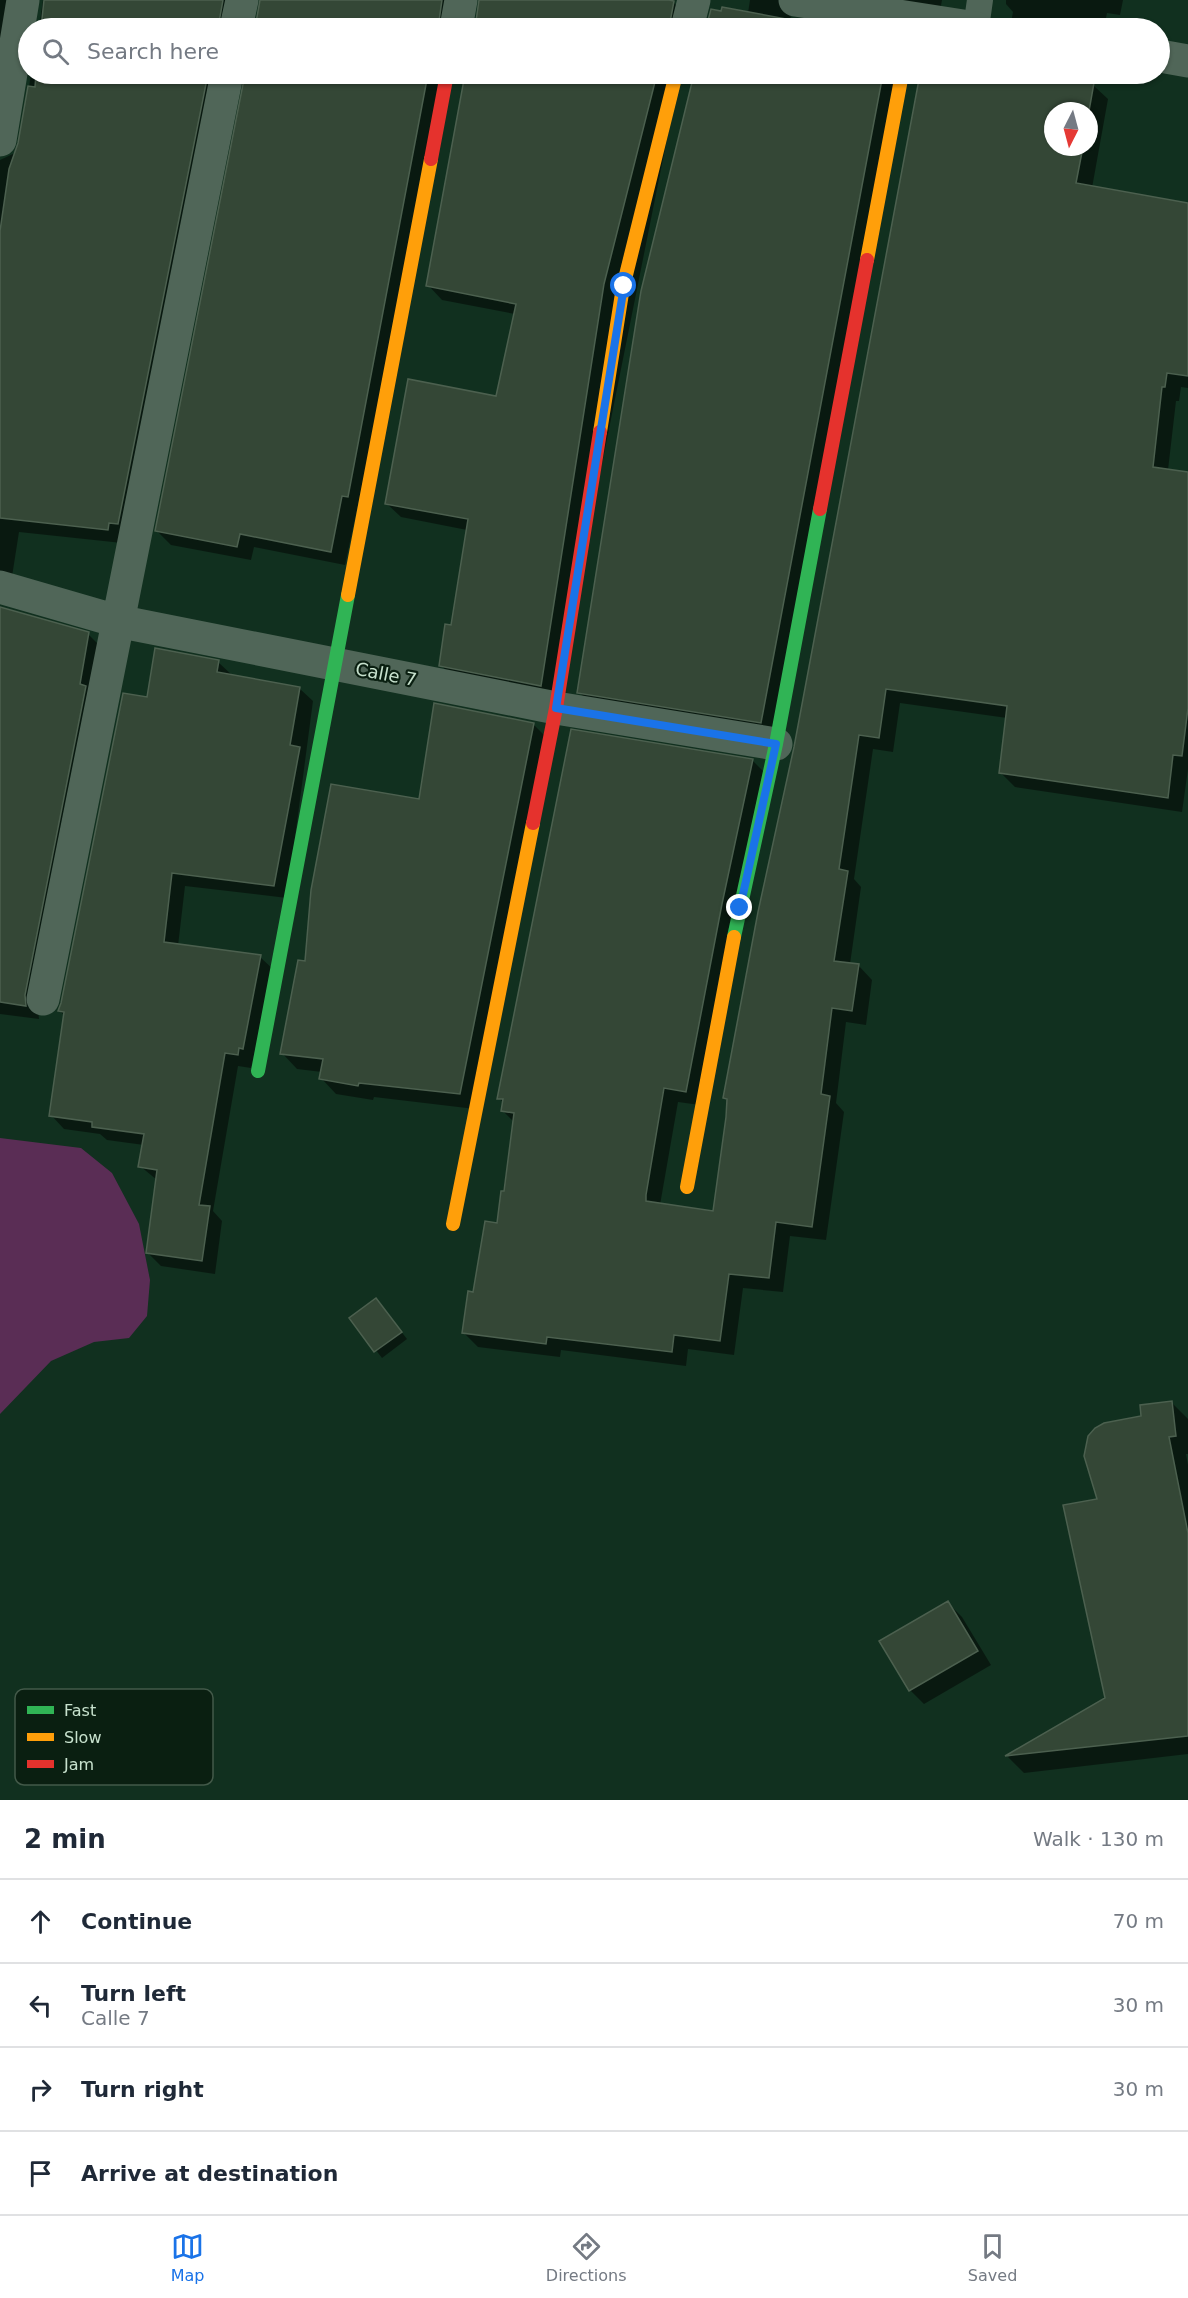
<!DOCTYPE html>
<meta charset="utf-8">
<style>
body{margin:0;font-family:"DejaVu Sans",sans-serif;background:#f2f2f3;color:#1f2937}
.compass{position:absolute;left:1044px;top:102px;width:54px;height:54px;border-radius:50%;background:#fff;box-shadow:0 2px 4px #0004;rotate:186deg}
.stop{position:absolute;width:18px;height:18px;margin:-14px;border:4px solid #1a73e8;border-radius:50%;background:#fff}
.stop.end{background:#1a73e8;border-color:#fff;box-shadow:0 2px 6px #0008}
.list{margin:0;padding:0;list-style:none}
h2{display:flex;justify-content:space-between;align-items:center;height:78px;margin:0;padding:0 24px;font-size:26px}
h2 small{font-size:20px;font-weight:400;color:#747a83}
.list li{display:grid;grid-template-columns:39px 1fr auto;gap:18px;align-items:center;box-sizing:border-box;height:84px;padding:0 24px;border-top:2px solid #e0e1e3}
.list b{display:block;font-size:22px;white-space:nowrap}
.list p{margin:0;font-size:20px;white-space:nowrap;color:#747a83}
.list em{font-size:20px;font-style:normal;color:#747a83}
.icon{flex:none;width:33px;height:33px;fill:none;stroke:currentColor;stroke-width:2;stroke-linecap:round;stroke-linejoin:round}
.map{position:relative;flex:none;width:1188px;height:1800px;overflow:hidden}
.search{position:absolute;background:#fff;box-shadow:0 2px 4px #0004;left:18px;right:18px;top:18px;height:66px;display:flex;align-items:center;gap:15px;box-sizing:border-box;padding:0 21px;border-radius:33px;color:#747a83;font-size:22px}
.sheet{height:414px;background:#fff}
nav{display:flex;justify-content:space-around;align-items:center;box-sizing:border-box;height:84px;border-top:2px solid #e0e1e3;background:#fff;font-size:16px;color:#747a83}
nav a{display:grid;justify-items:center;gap:3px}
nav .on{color:#1a73e8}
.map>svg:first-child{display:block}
</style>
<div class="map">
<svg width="1188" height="1800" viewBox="0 0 1188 1800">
<rect width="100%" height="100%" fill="#11301f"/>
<path fill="#5a2d55" d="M0 1138 81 1148 112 1173 139 1224 150 1280 147 1316 129 1338 94 1342 51 1361 0 1414Z"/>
<path fill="#0007" fill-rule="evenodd" d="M0 0H26L0 123Z
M43 0H245L235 28H39Z
M262 0H464L454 28H255Z
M481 0H661L674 3 688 17 686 28H475Z
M750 0H798L790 12 791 20 847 28H706L712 11 748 13Z
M844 0H942L940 11Z
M1006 0H1123L1120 15 1107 13 1104 28H1010L1013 12 1006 4Z
M31 74H231L122 543 19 532 11 583 0 590V160L15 153 20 143Z
M247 74H451L345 565 254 547 251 560 171 545 157 531Z
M467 74H680L555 699 455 680 441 665 452 627 467 530 401 517 386 503 497 397 515 314 442 300 428 285Z
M695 74H906L775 736 593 706 579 692Z
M921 74H971L1001 79 1002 74H1096L1094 86 1108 99 1092 188 1188 205V388L1181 387 1179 401H1176L1168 470 1188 473V769L1182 812 1015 787 1000 772 1007 718 900 703 893 752 873 749 854 879 861 887 850 964 858 965 872 980 866 1025 846 1022 836 1103 844 1112 826 1240 790 1236 783 1292 743 1288 734 1355 688 1349 686 1366 561 1350 560 1357 478 1347 463 1332 498 1225 514 1122 503 1111 504 1103 499 1098 572 731 753 761 767 775 700 1105 678 1102 660 1205 714 1212 728 1101 725 1098 796 748ZM1053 111H1089V147H1053Z
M0 609 88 634 102 648 38 1010 39 1019 0 1014Z
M218 662 232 675 299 688 313 701 287 898 185 886 178 946 260 957 274 970 251 1068 238 1066 213 1211 222 1221 215 1274 161 1266 148 1253 157 1180 140 1166 144 1145 107 1140 100 1134 64 1129 51 1115 65 1016 59 1010 148 699Z
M533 724 549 740 475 1109 374 1097 373 1100 336 1094 321 1078 322 1072 297 1069 282 1053 306 963 421 801Z
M382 1307 407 1339 382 1358 351 1318Z
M1172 1403 1188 1419V1454H1186L1188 1465V1754L1024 1773 1008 1757 1107 1699 1099 1500 1143 1417Z
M948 1603 962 1617 991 1665 924 1704 910 1690 881 1641Z"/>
<path fill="#344736" stroke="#4c604f" stroke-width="1.5" d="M44 0H223L218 28H41Z
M260 0H442L438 28H255Z
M479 0H669L674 1 669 28H475Z
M722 7 792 20 790 28H706L711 9 721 11Z
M36 74H208L118 524 109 523 108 530 0 518V231L9 169 18 143 28 86 35 87Z
M245 74H428L348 497 342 496 331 552 240 534 237 547 155 531Z
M465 74H657L604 284 541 686 439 666 445 624 451 625 468 519 385 504 408 379 496 396 516 304 426 286Z
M694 74H883L761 723 577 693 641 291Z
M920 74H1080L1078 81 1094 83 1089 111H1053V147H1083L1076 183 1188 203V376L1167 373 1165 387H1162L1153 467 1188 472V708L1182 756 1173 755 1168 798 999 773 1007 706 886 689 879 738 859 735 839 869 848 871 834 961 859 964 852 1011 832 1008 821 1094 830 1096 812 1227 776 1222 769 1278 729 1274 720 1341 674 1335 672 1352 547 1337 546 1344 462 1333 468 1291 473 1292 485 1221 497 1223 501 1191H504L514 1113 501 1111 503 1099H497L571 729 753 759 722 904 686 1092 664 1088 646 1195V1201L713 1211 726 1117 727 1099 723 1098 758 912 794 747Z
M0 607 89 632 80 684 86 686 25 995 26 1006 0 1002Z
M155 648 219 660 217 672 300 687 290 745 300 747 274 886 172 873 164 942 261 955 243 1049 239 1048 238 1055 225 1053 199 1205 210 1206 202 1261 146 1253 157 1170 138 1167 144 1134 92 1127V1122L49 1116 64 1012 58 1011 61 1003 123 693 147 697Z
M434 703 534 723 460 1094 359 1083 358 1086 319 1079 323 1059 280 1054 298 960 305 961 311 890 331 784 419 799Z
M376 1298 402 1332 374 1352 349 1318Z
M1172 1401 1176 1436 1169 1437 1188 1533V1736L1005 1756 1105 1698 1063 1505 1097 1499 1084 1456 1088 1436 1095 1428 1104 1423 1141 1416 1140 1405Z
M948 1601 978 1651 909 1691 879 1641Z"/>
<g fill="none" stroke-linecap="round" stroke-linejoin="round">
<path stroke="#506658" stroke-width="26" d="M976 28 980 0"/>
<path stroke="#506658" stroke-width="33" d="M795 0 976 28
M236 28 242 0
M456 28 461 0
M687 28 694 0
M1160 56 1188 61
M0 140 23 0
M0 587 117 621 556 708 776 744
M43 999 227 74"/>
<path stroke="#30b455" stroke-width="14" d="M734 937 776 744 820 509
M258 1071 348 595"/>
<path stroke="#ff9f0a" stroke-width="14" d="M867 260 902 74
M600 432 623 287 676 74
M348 595 431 159
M687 1187 734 937
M453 1224 533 823"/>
<path stroke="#e5322d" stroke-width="14" d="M431 159 447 74
M820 509 867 260
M533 823 556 708 600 432"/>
</g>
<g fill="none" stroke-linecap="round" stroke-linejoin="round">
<path stroke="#1a73e8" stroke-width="8" d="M624 286 556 708 776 744 740 908"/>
</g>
<g text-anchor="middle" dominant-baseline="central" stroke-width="4.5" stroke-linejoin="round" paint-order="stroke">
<g font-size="18" fill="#c7e1cd" stroke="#0a1f11">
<text transform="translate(386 674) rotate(11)">Calle 7</text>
</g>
</g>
<rect x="15" y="1689" width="198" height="96" rx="9" fill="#0a1f11" stroke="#435949" stroke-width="1.5"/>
<rect x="27" y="1706" width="27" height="8" fill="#30b455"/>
<rect x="27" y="1733" width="27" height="8" fill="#ff9f0a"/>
<rect x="27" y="1760" width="27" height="8" fill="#e5322d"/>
<g font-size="16" fill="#c7e1cd">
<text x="64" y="1716">Fast</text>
<text x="64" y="1743">Slow</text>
<text x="64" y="1770">Jam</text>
</g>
</svg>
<svg class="compass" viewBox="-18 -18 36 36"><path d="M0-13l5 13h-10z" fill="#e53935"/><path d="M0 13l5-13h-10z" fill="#747a83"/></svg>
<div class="stop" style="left:624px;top:286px"></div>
<div class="stop end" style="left:740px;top:908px"></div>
<div class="search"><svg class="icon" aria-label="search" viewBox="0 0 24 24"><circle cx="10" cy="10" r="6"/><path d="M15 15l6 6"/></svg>Search here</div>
</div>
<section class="sheet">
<h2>2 min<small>Walk · 130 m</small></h2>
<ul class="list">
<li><svg class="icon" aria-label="ahead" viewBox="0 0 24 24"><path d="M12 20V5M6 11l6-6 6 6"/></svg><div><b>Continue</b></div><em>70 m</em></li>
<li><svg class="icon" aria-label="left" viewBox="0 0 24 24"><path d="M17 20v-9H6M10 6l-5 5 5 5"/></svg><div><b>Turn left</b><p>Calle 7</p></div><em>30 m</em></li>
<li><svg class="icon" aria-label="right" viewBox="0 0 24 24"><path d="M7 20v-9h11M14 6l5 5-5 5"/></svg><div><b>Turn right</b></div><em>30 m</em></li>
<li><svg class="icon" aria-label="arrive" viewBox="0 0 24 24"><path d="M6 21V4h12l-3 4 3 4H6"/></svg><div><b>Arrive at destination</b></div></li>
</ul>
</section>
<nav>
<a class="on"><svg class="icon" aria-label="map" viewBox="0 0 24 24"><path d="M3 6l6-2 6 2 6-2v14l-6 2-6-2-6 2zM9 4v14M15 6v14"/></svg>Map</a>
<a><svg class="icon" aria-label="directions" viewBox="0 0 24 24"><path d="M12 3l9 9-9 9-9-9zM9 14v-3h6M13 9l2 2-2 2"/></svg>Directions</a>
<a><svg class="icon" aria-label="saved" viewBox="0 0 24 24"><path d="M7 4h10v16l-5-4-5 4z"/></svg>Saved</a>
</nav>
